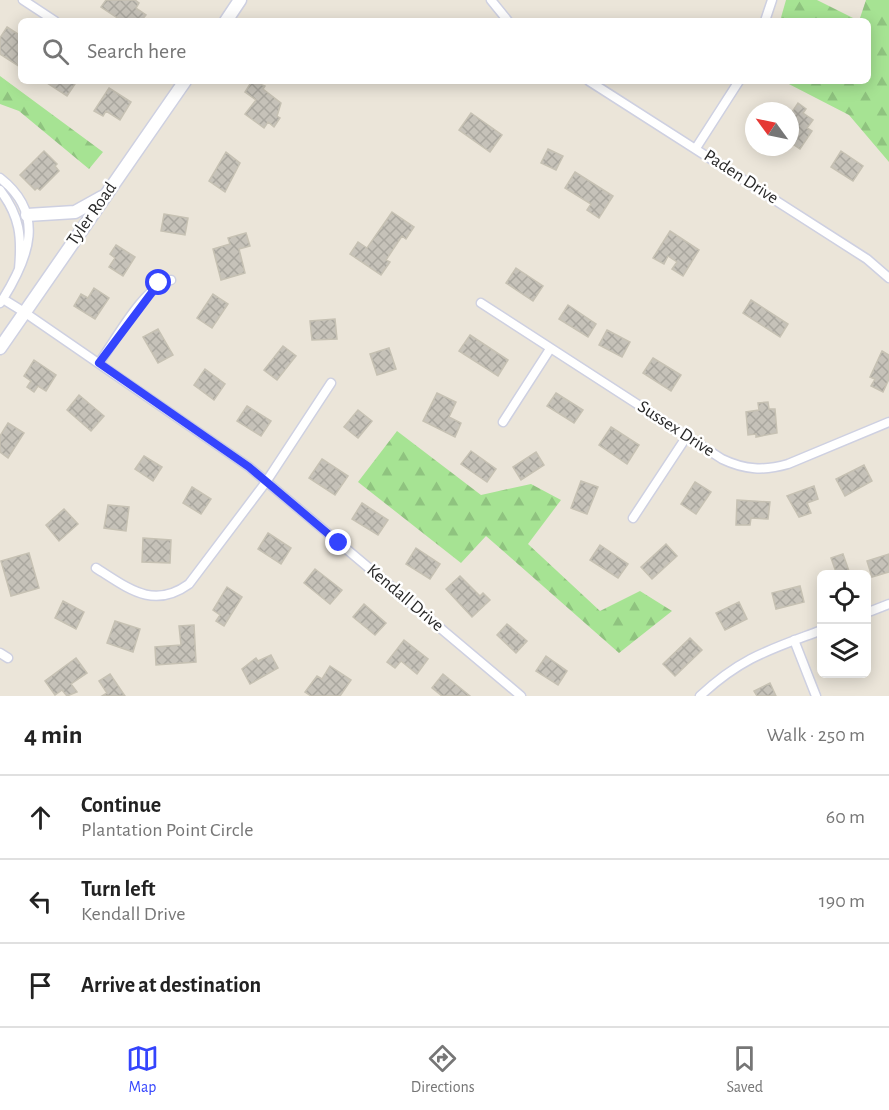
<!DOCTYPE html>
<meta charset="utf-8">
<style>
body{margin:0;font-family:"Alegreya Sans",sans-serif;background:#f6f6f6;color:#222}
.controls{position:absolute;right:18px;bottom:18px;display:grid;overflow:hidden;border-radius:9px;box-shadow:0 3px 15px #0003}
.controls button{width:54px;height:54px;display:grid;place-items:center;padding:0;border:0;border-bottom:2px solid #e0e0e0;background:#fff;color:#222;font:30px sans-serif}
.compass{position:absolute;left:745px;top:102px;width:54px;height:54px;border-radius:50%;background:#fff;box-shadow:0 3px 15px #0003;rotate:303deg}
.stop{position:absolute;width:18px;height:18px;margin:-14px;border:4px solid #3444fd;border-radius:50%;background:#fff}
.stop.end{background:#3444fd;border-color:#fff;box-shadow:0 2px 6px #0008}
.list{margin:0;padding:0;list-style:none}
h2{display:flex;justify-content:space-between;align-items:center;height:78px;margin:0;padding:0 24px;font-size:26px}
h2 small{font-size:20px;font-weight:400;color:#767676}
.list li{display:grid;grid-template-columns:39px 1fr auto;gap:18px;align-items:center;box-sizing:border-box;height:84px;padding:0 24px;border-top:2px solid #e0e0e0}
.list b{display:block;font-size:22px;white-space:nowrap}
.list p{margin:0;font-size:20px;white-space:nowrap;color:#767676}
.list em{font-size:20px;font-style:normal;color:#767676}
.icon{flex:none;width:33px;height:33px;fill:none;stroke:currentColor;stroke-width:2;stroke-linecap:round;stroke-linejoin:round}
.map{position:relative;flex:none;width:889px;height:696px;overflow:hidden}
.search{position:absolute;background:#fff;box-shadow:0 3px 15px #0003;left:18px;right:18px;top:18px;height:66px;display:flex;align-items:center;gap:15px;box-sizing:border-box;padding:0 21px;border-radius:9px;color:#767676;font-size:22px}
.sheet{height:330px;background:#fff}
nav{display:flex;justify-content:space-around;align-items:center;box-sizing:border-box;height:84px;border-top:2px solid #e0e0e0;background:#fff;font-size:16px;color:#767676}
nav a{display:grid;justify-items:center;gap:3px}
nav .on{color:#3444fd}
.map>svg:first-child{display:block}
</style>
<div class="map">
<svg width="889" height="696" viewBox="0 0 889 696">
<defs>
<pattern id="forest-firs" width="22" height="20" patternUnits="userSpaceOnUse" patternTransform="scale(1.5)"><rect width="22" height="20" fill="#a6e393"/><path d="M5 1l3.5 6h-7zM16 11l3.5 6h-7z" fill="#8fc37f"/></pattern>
<pattern id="building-cross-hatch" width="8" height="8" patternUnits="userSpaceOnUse" patternTransform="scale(1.5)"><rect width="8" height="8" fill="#c6c2b9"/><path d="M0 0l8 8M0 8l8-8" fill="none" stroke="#aaa79f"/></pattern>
</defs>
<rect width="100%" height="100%" fill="#ebe5d9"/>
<path fill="url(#forest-firs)" d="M786 0H817L859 21 866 0H889V162L849 115 783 81H868V21H780Z
M0 76 103 152 89 169 19 111 0 104Z
M397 431 481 495 531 484 561 500 528 544 600 611 640 591 672 611 619 653 486 536 461 563 358 482Z"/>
<path fill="url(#building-cross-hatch)" stroke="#c6c1b3" stroke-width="1.5" d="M106 0H135L139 3 136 8 146 15 141 21H122L101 7Z
M7 27 21 36 20 67 0 54V38Z
M44 81H77L67 96Z
M252 81 265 86 263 89 281 103 277 116 280 118 274 127 268 122 264 128 245 114 256 100 245 92Z
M109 88 131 102 120 120 106 111 103 116 94 111Z
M798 103 806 109 803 113 813 120 807 128 812 131 800 149 790 142V115Z
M471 113 502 135 490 152 459 130Z
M548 149 563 156 556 170 541 163Z
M44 151 57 164 55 166 59 171 40 190 37 188 35 190 20 175Z
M841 151 863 166 853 181 831 167Z
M226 152 240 163 225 192 209 181Z
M575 172 613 196 599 218 587 210 591 204 565 188Z
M392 212 414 227 406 239 402 236 386 260 390 262 381 275 350 254 358 242 367 248Z
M164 214 188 218 185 235 161 231Z
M670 231 699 250 683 276 672 269 677 262 668 256 664 264 653 258Z
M246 233 250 246 239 249 245 273 221 280 213 249 230 244 228 238Z
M116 245 135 257 123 276 109 267 115 258 110 254Z
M516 268 543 286 533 301 506 283Z
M94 288 109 298 95 319 74 306 81 294 88 298Z
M213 294 228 304 212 328 197 318Z
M751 300 788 324 780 337 743 313Z
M568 305 596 324 588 337 559 319Z
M335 319 337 339 312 340 310 321Z
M158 329 173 355 158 363 143 337Z
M607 330 630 342 622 357 599 345Z
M470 335 508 360 498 376 459 351Z
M283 346 296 356 277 380 264 370Z
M389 348 396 369 377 375 370 354Z
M882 351 889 355V379L883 392 871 386 875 379 870 377Z
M653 358 681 375 671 391 643 373Z
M34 360 56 375 46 391 38 386 34 392 27 387 31 381 24 376Z
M205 369 225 384 214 400 194 385Z
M437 393 456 402 449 417 461 423 455 437 423 421Z
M556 393 583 410 574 423 547 406Z
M79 395 104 416 91 431 67 410Z
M768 402 769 409H775L777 433 756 437V434L748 435 746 412 759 410 758 403Z
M247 406 271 421 261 436 237 421Z
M358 410 372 421 358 438 344 427Z
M8 423 24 433 8 458 0 452V436Z
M611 427 639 445 627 464 599 445Z
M471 451 496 469 487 482 461 464Z
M536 452 544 465 521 480 513 467Z
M144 456 162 467 153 481 135 469Z
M322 459 348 476 335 495 309 478Z
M864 465 872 481 845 496 836 479Z
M581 481 598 487 587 514 571 508Z
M695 482 711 492 696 514 681 504Z
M814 486 818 499 807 503 811 513 799 517 787 496Z
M192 487 211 499 201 514 183 503Z
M737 500 770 502 768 519 751 518 750 525H736Z
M362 503 388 520 378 535 352 519Z
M108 505 129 507 126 531 104 528Z
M64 509 78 524 59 541 46 525Z
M268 533 291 548 281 564 258 549Z
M143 538 171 540 170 563 142 562Z
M666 544 677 556 652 579 641 567Z
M600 545 628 564 618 578 590 560Z
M416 548 440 564 430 579 406 564Z
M29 553 39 588 11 596 1 561Z
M843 554 850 574H828L836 572 831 558Z
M889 554V572L872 577 867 561Z
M315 569 342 590 330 604 304 583Z
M460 576 480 596 483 593 490 600 472 617 446 589Z
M800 586 804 602 776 609 772 593Z
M227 587 242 597 224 626 216 621 220 615 213 610Z
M63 601 84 612 76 629 55 618Z
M739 602 747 619 725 630 716 613Z
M364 604 386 623 375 635 353 617Z
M115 621 140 629 133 652 107 643Z
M507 624 527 641 516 653 497 635Z
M194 625 196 662 156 665 155 647 181 645 179 626Z
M690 638 702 650 675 676 663 664Z
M404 640 428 659 417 674 401 661 395 668 387 662Z
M271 655 278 668 250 684 242 669 256 658 258 661Z
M546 656 567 671 558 685 536 671Z
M76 658 87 673 71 684 77 692 67 696 62 690 55 695 45 681Z
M330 666 351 680 340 696H311L305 692 317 676 322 679Z
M110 674 125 696H102L107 693 99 681Z
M443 674 470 696H442L432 688Z
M770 683 776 696H757L754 691Z"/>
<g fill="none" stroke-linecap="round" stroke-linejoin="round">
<g stroke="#ced0e1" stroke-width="11">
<path id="street" d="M23 0 55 21
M491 0 508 21
M765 21 772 0
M589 81 867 259 889 278
M696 148 739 81
M0 178C46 214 29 257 3 299
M0 190C20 216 22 237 19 269
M0 303 3 299 24 312 249 467 521 696
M481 303 722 459C745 470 764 471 788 464L889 422
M99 363C116 340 143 287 171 280
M503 422 550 349
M633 518 687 436
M96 568C128 588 153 610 189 584L266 482 331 383
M866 613 889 604
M794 640 816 696
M0 653 8 658
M700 696C742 657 769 650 822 630"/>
</g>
<g stroke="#ced0e1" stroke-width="15">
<path id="secondary" d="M226 21 240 0
M27 215 75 212 102 197
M0 348 185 81"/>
</g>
<use href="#street" stroke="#fff" stroke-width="8"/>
<use href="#secondary" stroke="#fff" stroke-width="12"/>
</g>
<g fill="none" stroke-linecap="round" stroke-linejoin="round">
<path stroke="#3444fd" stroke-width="8" d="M159 283 99 363 249 467 339 543"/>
</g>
<g text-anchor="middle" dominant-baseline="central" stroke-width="5" stroke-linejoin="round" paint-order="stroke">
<g font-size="18" fill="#282828" stroke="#fff">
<text transform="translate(741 177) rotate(33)">Paden Drive</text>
<text transform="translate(92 214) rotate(-55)">Tyler Road</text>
<text transform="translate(676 429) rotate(33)">Sussex Drive</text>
<text transform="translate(405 598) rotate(40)">Kendall Drive</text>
</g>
</g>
</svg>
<div class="controls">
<button><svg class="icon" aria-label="locate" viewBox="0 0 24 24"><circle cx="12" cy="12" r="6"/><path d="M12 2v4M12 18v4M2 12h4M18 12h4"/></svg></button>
<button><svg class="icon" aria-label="layers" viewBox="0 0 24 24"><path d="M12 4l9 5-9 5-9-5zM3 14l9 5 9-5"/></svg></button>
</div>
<svg class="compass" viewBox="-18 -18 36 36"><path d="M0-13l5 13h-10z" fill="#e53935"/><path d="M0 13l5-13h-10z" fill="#767676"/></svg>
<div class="stop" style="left:159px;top:283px"></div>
<div class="stop end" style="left:339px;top:543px"></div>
<div class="search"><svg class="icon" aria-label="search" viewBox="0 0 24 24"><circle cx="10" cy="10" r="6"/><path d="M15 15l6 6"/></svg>Search here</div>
</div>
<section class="sheet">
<h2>4 min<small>Walk · 250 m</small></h2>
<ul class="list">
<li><svg class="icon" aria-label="ahead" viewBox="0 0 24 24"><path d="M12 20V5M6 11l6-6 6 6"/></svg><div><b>Continue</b><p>Plantation Point Circle</p></div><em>60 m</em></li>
<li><svg class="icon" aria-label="left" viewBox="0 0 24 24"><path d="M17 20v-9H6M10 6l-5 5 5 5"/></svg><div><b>Turn left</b><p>Kendall Drive</p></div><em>190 m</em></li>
<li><svg class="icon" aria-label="arrive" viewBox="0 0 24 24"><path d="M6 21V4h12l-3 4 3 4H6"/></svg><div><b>Arrive at destination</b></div></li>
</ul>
</section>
<nav>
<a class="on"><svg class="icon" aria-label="map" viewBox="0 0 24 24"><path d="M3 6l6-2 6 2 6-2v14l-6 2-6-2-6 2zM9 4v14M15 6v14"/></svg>Map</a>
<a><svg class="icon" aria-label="directions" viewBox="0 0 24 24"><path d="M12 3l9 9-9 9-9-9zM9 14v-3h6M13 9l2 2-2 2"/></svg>Directions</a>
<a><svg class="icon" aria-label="saved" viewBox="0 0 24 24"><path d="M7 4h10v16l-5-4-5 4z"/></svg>Saved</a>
</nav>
